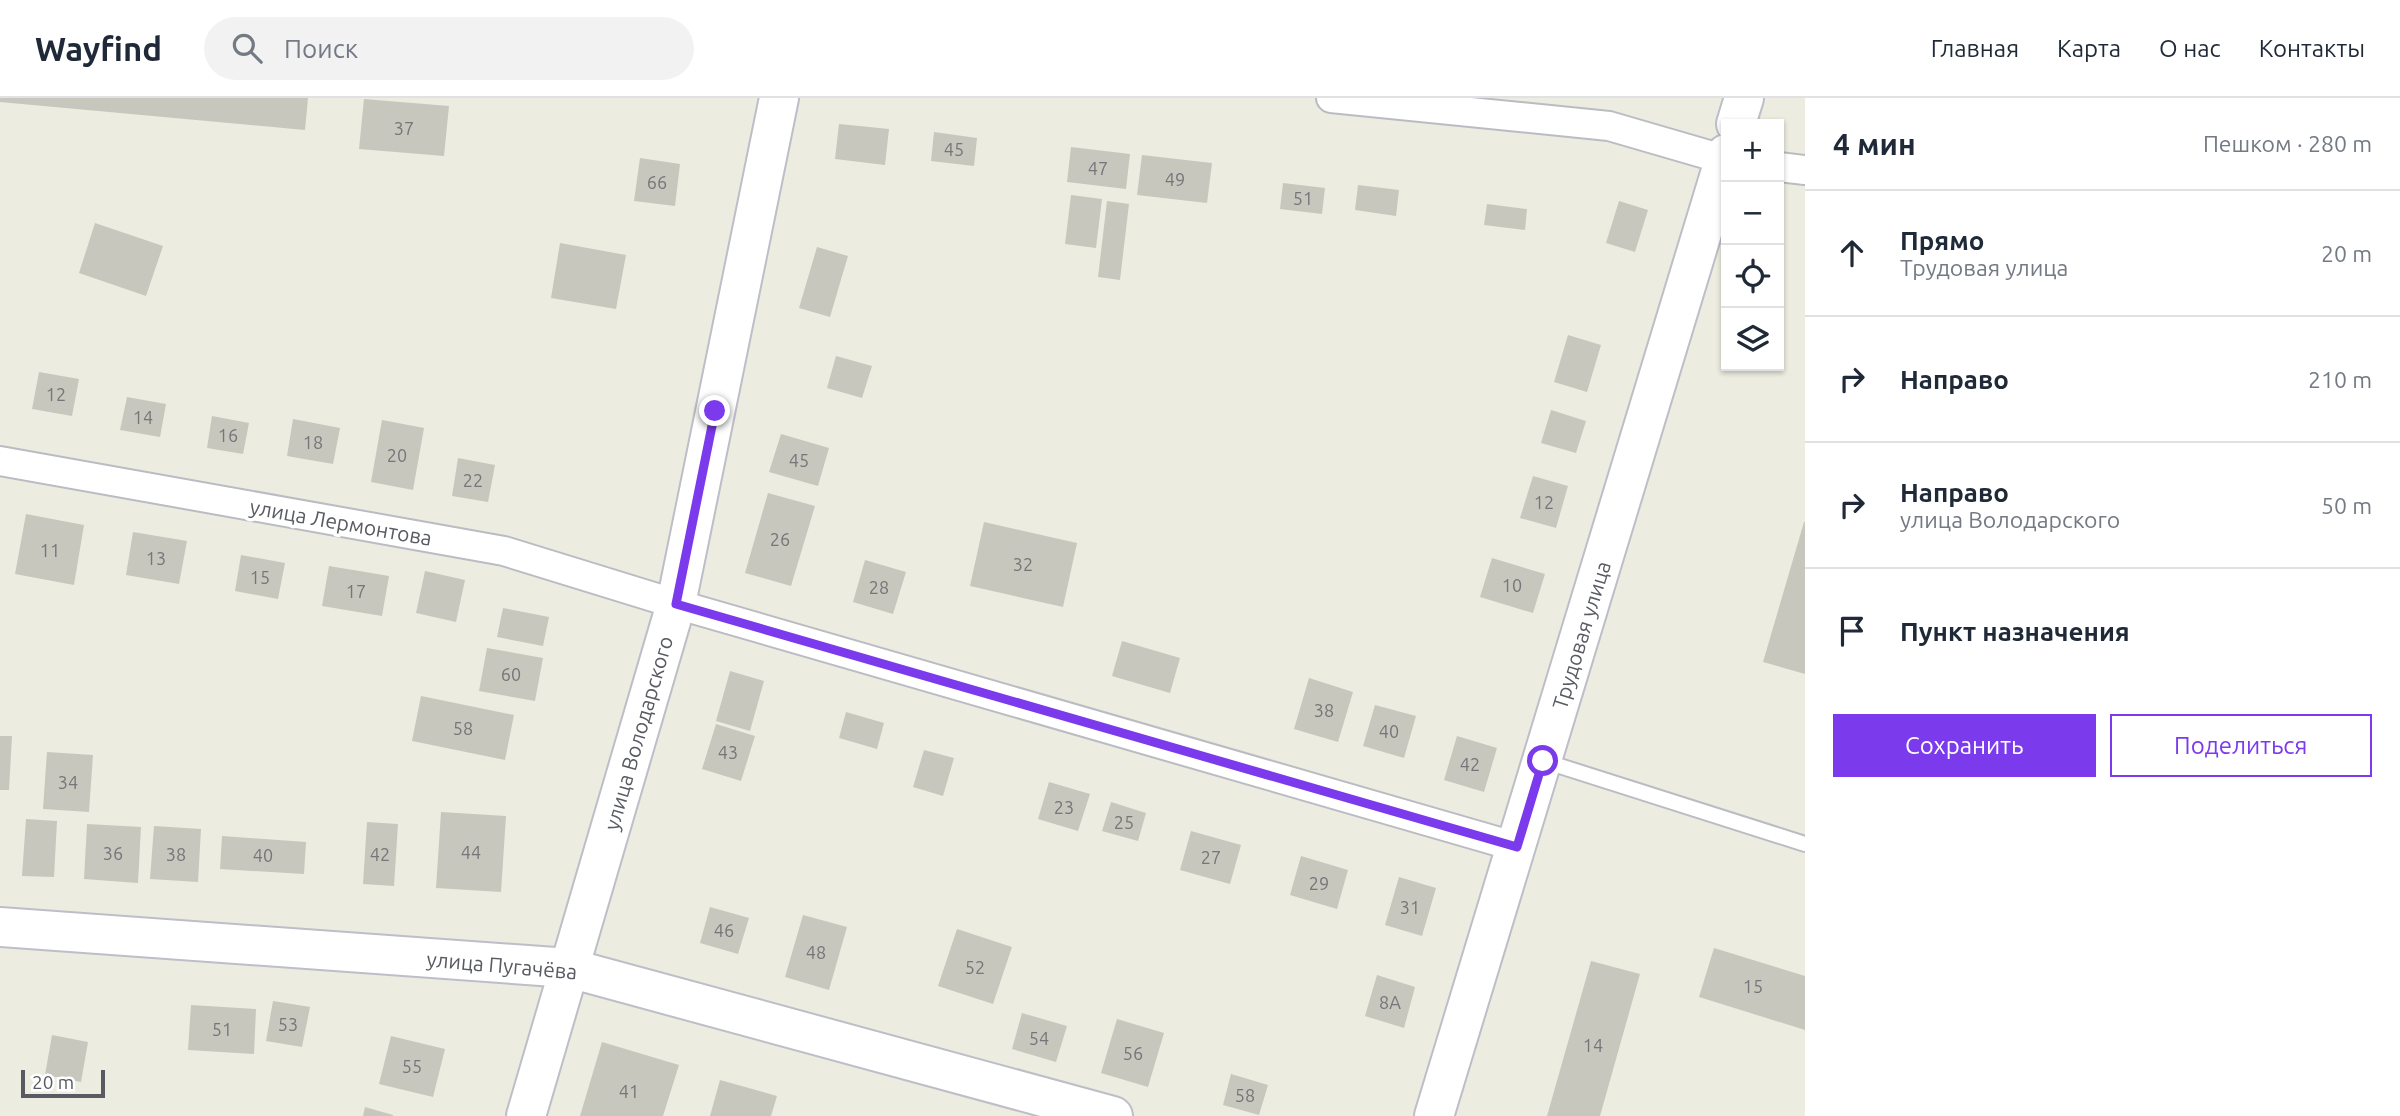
<!DOCTYPE html>
<html lang="ru">
<meta charset="utf-8">
<style>
body{margin:0;font-family:Ubuntu,sans-serif;background:#f2f2f3;color:#1f2937}
.controls{position:absolute;right:21px;top:21px;display:grid;overflow:hidden;border-radius:0px;box-shadow:0 2px 5px #0004}
.controls button{width:63px;height:63px;display:grid;place-items:center;padding:0;border:0;border-bottom:2px solid #e0e1e3;background:#fff;color:#1f2937;font:35px sans-serif}
.scale{position:absolute;left:21px;bottom:18px;width:84px;box-sizing:border-box;padding-left:7px;border:4px solid #595b62;border-top:0;font-size:19px;line-height:24px;white-space:nowrap;color:#595b62;-webkit-text-stroke:5px #fff;paint-order:stroke}
.stop{position:absolute;width:21px;height:21px;margin:-16px;border:5px solid #7c3aed;border-radius:50%;background:#fff}
.stop.end{background:#7c3aed;border-color:#fff;box-shadow:0 2px 7px #0008}
.list{margin:0;padding:0;list-style:none}
h2{display:flex;justify-content:space-between;align-items:center;height:91px;margin:0;padding:0 28px;font-size:30px}
h2 small{font-size:23px;font-weight:400;color:#747a83}
.list li{display:grid;grid-template-columns:46px 1fr auto;gap:21px;align-items:center;box-sizing:border-box;height:126px;padding:0 28px;border-top:2px solid #e0e1e3}
.list b{display:block;font-size:26px;white-space:nowrap}
.list p{margin:0;font-size:23px;white-space:nowrap;color:#747a83}
.list em{font-size:23px;font-style:normal;color:#747a83}
.actions{display:flex;gap:14px;padding:21px 28px}
.actions a{flex:1;padding:16px 0;border:2px solid #7c3aed;border-radius:0px;text-align:center;font-size:24px;color:#7c3aed}
.actions .main{background:#7c3aed;color:#fff}
.icon{flex:none;width:38px;height:38px;fill:none;stroke:currentColor;stroke-width:2;stroke-linecap:round;stroke-linejoin:round}
.map{position:relative;flex:none;width:1805px;height:1018px;overflow:hidden}
header{display:flex;align-items:center;gap:42px;box-sizing:border-box;height:98px;padding:0 35px;background:#fff;border-bottom:2px solid #e0e1e3}
header strong{font-size:33px}
nav{display:flex;gap:38px;margin-inline-start:auto;font-size:24px}
.search{width:490px;height:63px;background:#f2f2f3;display:flex;align-items:center;gap:18px;box-sizing:border-box;padding:0 24px;border-radius:38px;color:#747a83;font-size:26px}
main{display:flex}
aside{flex:1;background:#fff}
.map>svg:first-child{display:block}
</style>
<header>
<strong>Wayfind</strong>
<div class="search"><svg class="icon" aria-label="search" viewBox="0 0 24 24"><circle cx="10" cy="10" r="6"/><path d="M15 15l6 6"/></svg>Поиск</div>
<nav><a>Главная</a><a>Карта</a><a>О нас</a><a>Контакты</a></nav>
</header>
<main>
<div class="map">
<svg width="1805" height="1018" viewBox="0 0 1805 1018">
<rect width="100%" height="100%" fill="#ecece0"/>
<path fill="#c7c7bd" d="M0 0H308L305 32 0 4Z
M364 1 449 8 444 58 359 51Z
M839 26 889 31 885 67 835 61Z
M934 34 977 40 974 68 931 63Z
M1071 49 1130 56 1126 91 1067 84Z
M1142 57 1212 65 1207 105 1137 97Z
M640 60 680 66 675 108 634 103Z
M1283 85 1325 90 1322 116 1280 111Z
M1358 87 1399 92 1396 118 1355 112Z
M1071 97 1102 101 1096 150 1065 146Z
M1107 103 1129 106 1120 182 1098 179Z
M1619 103 1648 112 1635 154 1606 145Z
M1487 106 1527 111 1525 132 1484 127Z
M95 125 163 148 146 198 79 175Z
M560 145 626 157 616 211 551 200Z
M817 149 848 158 830 219 799 210Z
M1568 237 1601 247 1587 294 1554 284Z
M836 258 872 268 862 300 827 290Z
M39 274 79 281 72 318 32 311Z
M127 299 166 306 160 339 120 332Z
M1551 312 1586 323 1576 355 1541 345Z
M212 318 249 325 243 356 207 350Z
M293 321 340 330 333 366 287 358Z
M382 322 424 330 413 392 371 384Z
M781 336 829 350 818 388 769 374Z
M458 360 495 367 488 404 452 398Z
M1533 378 1568 388 1556 430 1520 420Z
M768 395 815 408 791 488 745 475Z
M26 416 84 427 74 487 15 476Z
M984 424 1077 445 1063 509 970 488Z
M1804 424H1805V576L1763 564Z
M133 434 187 443 179 486 126 477Z
M241 457 285 465 278 501 235 493Z
M1492 460 1545 476 1533 515 1480 499Z
M865 462 906 474 893 516 853 504Z
M329 468 389 478 382 518 322 508Z
M425 473 465 482 456 524 416 515Z
M503 510 549 519 543 548 497 539Z
M1122 543 1180 560 1170 595 1112 578Z
M487 550 543 560 535 603 479 593Z
M730 573 764 583 750 633 716 623Z
M1309 580 1353 594 1338 644 1294 631Z
M421 598 514 617 505 662 412 643Z
M1375 607 1416 618 1404 660 1363 648Z
M846 614 884 625 877 651 839 640Z
M716 626 755 638 741 683 702 671Z
M0 638H12L9 692H0Z
M1457 638 1497 650 1484 694 1444 682Z
M924 652 954 660 943 698 913 689Z
M47 654 93 657 89 714 43 711Z
M1049 684 1090 696 1078 733 1038 721Z
M1111 704 1146 715 1138 743 1102 733Z
M441 714 506 718 501 794 436 790Z
M26 721 57 723 54 779 22 778Z
M367 724 398 726 394 788 363 786Z
M87 726 141 729 138 785 84 781Z
M154 728 201 731 198 784 150 781Z
M1191 733 1241 747 1230 786 1180 772Z
M222 738 306 744 304 776 220 771Z
M1301 758 1348 772 1337 811 1290 797Z
M1399 779 1436 790 1422 838 1385 827Z
M710 809 749 820 738 856 700 845Z
M803 817 847 829 829 892 785 879Z
M957 831 1012 849 993 906 938 888Z
M1714 850 1805 878V932L1699 899Z
M1591 863 1640 876 1600 1018H1547Z
M1377 877 1415 889 1404 930 1365 918Z
M273 903 310 909 302 949 266 943Z
M191 907 256 911 254 956 188 952Z
M1022 915 1067 928 1056 964 1012 951Z
M1117 921 1164 935 1148 989 1101 975Z
M52 937 88 944 81 984 45 977Z
M391 938 445 951 433 999 379 986Z
M602 944 679 967 663 1018H580Z
M1231 976 1268 987 1259 1017 1223 1007Z
M720 982 777 998 771 1018H710Z
M365 1009 393 1017V1018H363Z"/>
<g fill="none" stroke-linecap="round" stroke-linejoin="round">
<g stroke="#bbbcc3" stroke-width="18">
<path id="lane" d="M1544 663 1805 746"/>
</g>
<g stroke="#bbbcc3" stroke-width="32">
<path id="street" d="M1331 0 1609 28 1726 62
M1779 69 1805 72
M0 363 504 453 676 506 1517 749"/>
</g>
<g stroke="#bdbec7" stroke-width="42">
<path id="secondary" d="M1736 26 1744 0
M0 829 569 870 1113 1018
M526 1018 676 506 779 0
M1434 1018 1726 56"/>
</g>
<use href="#lane" stroke="#fff" stroke-width="14"/>
<use href="#street" stroke="#fff" stroke-width="28"/>
<use href="#secondary" stroke="#fff" stroke-width="38"/>
</g>
<g fill="none" stroke-linecap="round" stroke-linejoin="round">
<path stroke="#7c3aed" stroke-width="9" d="M715 313 676 506 1517 749 1543 663"/>
</g>
<g text-anchor="middle" dominant-baseline="central" stroke-width="7" stroke-linejoin="round" paint-order="stroke">
<g font-size="18" fill="#747679">
<text x="404" y="30">37</text>
<text x="954" y="51">45</text>
<text x="1098" y="70">47</text>
<text x="1175" y="81">49</text>
<text x="657" y="84">66</text>
<text x="1303" y="100">51</text>
<text x="56" y="296">12</text>
<text x="143" y="319">14</text>
<text x="228" y="337">16</text>
<text x="313" y="344">18</text>
<text x="397" y="357">20</text>
<text x="799" y="362">45</text>
<text x="473" y="382">22</text>
<text x="1544" y="404">12</text>
<text x="780" y="441">26</text>
<text x="50" y="452">11</text>
<text x="156" y="460">13</text>
<text x="1023" y="466">32</text>
<text x="260" y="479">15</text>
<text x="1512" y="487">10</text>
<text x="879" y="489">28</text>
<text x="356" y="493">17</text>
<text x="511" y="576">60</text>
<text x="1324" y="612">38</text>
<text x="463" y="630">58</text>
<text x="1389" y="633">40</text>
<text x="728" y="654">43</text>
<text x="1470" y="666">42</text>
<text x="68" y="684">34</text>
<text x="1064" y="709">23</text>
<text x="1124" y="724">25</text>
<text x="471" y="754">44</text>
<text x="113" y="755">36</text>
<text x="176" y="756">38</text>
<text x="380" y="756">42</text>
<text x="263" y="757">40</text>
<text x="1211" y="759">27</text>
<text x="1319" y="785">29</text>
<text x="1410" y="809">31</text>
<text x="724" y="832">46</text>
<text x="816" y="854">48</text>
<text x="975" y="869">52</text>
<text x="1753" y="888">15</text>
<text x="1390" y="904">8А</text>
<text x="288" y="926">53</text>
<text x="222" y="931">51</text>
<text x="1039" y="940">54</text>
<text x="1593" y="947">14</text>
<text x="1133" y="955">56</text>
<text x="412" y="968">55</text>
<text x="629" y="993">41</text>
<text x="1245" y="997">58</text>
</g>
<g font-size="21" fill="#595b62" stroke="#fff">
<text transform="translate(341 424) rotate(10)">улица Лермонтова</text>
<text transform="translate(1581 537) rotate(-73)">Трудовая улица</text>
<text transform="translate(638 635) rotate(-74)">улица Володарского</text>
<text transform="translate(502 867) rotate(5)">улица Пугачёва</text>
</g>
</g>
</svg>
<div class="controls">
<button>+</button>
<button>−</button>
<button><svg class="icon" aria-label="locate" viewBox="0 0 24 24"><circle cx="12" cy="12" r="6"/><path d="M12 2v4M12 18v4M2 12h4M18 12h4"/></svg></button>
<button><svg class="icon" aria-label="layers" viewBox="0 0 24 24"><path d="M12 4l9 5-9 5-9-5zM3 14l9 5 9-5"/></svg></button>
</div>
<div class="scale">20 m</div>
<div class="stop" style="left:1543px;top:663px"></div>
<div class="stop end" style="left:715px;top:313px"></div>
</div>
<aside>
<h2>4 мин<small>Пешком · 280 m</small></h2>
<ul class="list">
<li><svg class="icon" aria-label="ahead" viewBox="0 0 24 24"><path d="M12 20V5M6 11l6-6 6 6"/></svg><div><b>Прямо</b><p>Трудовая улица</p></div><em>20 m</em></li>
<li><svg class="icon" aria-label="right" viewBox="0 0 24 24"><path d="M7 20v-9h11M14 6l5 5-5 5"/></svg><div><b>Направо</b></div><em>210 m</em></li>
<li><svg class="icon" aria-label="right" viewBox="0 0 24 24"><path d="M7 20v-9h11M14 6l5 5-5 5"/></svg><div><b>Направо</b><p>улица Володарского</p></div><em>50 m</em></li>
<li><svg class="icon" aria-label="arrive" viewBox="0 0 24 24"><path d="M6 21V4h12l-3 4 3 4H6"/></svg><div><b>Пункт назначения</b></div></li>
</ul>
<div class="actions"><a class="main">Сохранить</a><a>Поделиться</a></div>
</aside>
</main>
